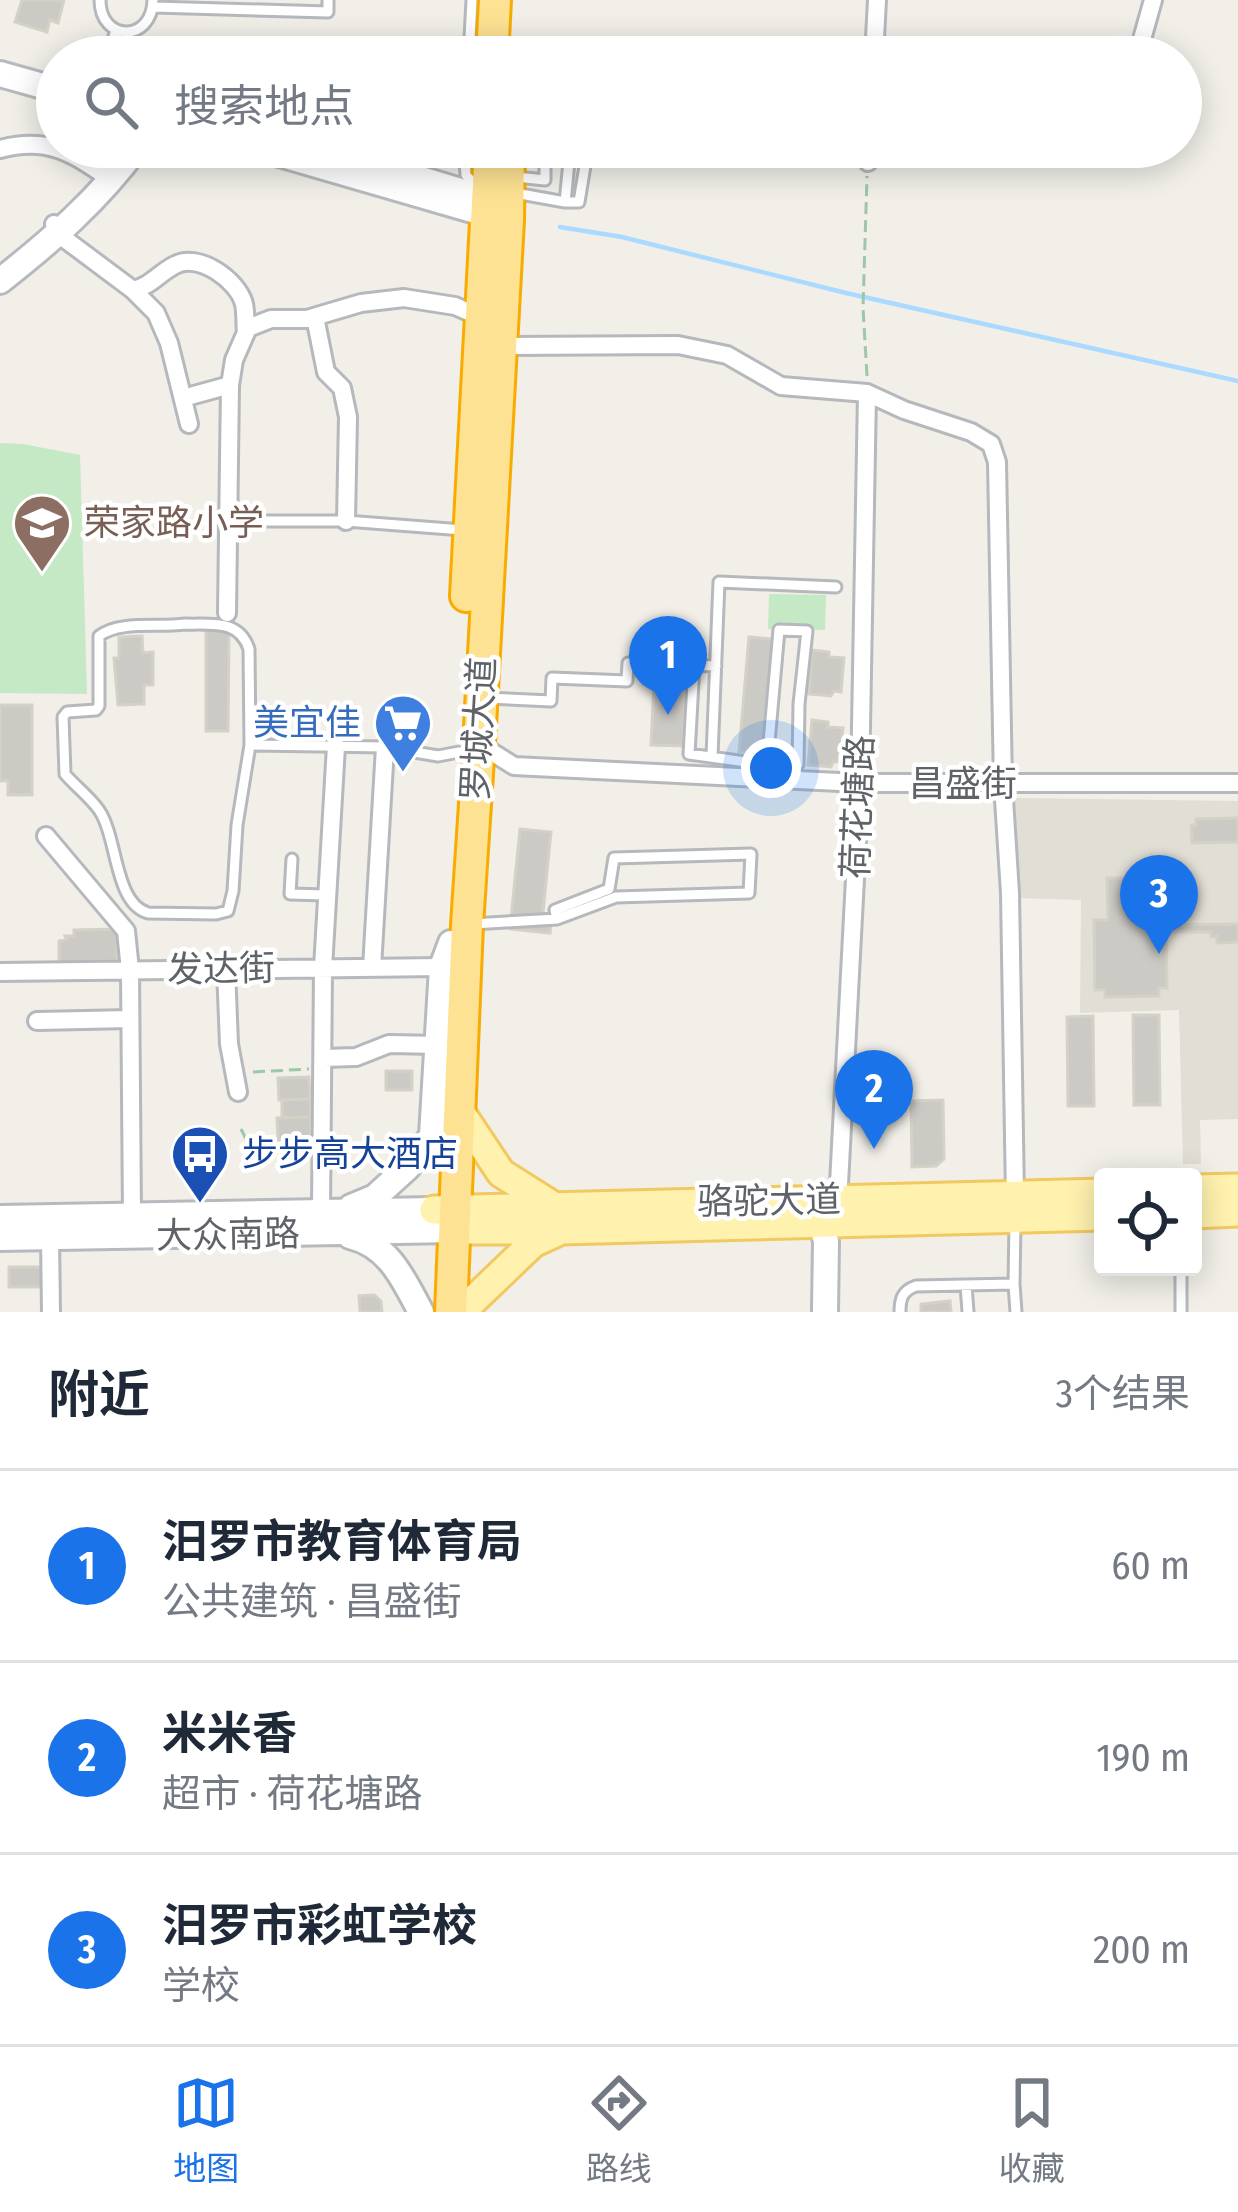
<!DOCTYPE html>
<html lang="zh">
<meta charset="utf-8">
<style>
body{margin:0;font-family:"Fira Sans Condensed","Noto Sans SC",sans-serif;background:#f2f2f3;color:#1f2937}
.controls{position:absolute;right:36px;bottom:36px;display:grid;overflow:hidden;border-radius:12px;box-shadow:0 6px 30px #0003}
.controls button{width:108px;height:108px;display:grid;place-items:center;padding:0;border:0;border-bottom:3px solid #e0e1e3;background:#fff;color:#1f2937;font:60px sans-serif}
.you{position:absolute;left:771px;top:768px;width:42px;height:42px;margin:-30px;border:9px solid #fff;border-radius:50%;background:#1a73e8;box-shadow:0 0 0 18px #1a73e833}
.badge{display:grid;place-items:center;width:78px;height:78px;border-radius:50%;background:#1a73e8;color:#fff;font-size:39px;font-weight:700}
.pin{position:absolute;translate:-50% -99px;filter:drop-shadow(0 3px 6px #0008)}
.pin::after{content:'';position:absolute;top:63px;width:42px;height:36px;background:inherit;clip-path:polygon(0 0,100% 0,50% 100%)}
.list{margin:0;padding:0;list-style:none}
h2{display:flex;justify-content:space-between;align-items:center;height:156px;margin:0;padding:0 48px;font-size:51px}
h2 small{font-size:39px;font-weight:400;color:#747a83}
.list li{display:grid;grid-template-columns:78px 1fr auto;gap:36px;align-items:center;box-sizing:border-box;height:192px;padding:0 48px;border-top:3px solid #e0e1e3}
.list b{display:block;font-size:45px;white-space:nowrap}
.list p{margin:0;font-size:39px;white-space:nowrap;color:#747a83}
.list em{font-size:39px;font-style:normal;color:#747a83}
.icon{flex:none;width:66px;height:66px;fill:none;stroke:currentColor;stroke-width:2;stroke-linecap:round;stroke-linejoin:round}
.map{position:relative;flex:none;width:1238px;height:1312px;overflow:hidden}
.search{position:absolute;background:#fff;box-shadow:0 6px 30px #0003;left:36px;right:36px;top:36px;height:132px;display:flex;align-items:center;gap:30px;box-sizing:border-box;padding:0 42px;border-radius:66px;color:#747a83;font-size:45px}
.sheet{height:732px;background:#fff}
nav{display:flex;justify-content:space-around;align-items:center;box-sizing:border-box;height:168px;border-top:3px solid #e0e1e3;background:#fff;font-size:33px;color:#747a83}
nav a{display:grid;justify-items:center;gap:6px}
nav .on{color:#1a73e8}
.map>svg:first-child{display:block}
</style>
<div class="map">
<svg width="1238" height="1312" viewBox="0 0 1238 1312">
<rect width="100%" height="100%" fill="#f1efe8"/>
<path fill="#e1ded6" d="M1012 798 1238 801V1119L1200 1120 1201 1164H1183L1179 1010 1080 1013 1081 900 1018 898Z"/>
<path fill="#c5e8c5" d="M0 443 23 444 80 455 87 694 0 693Z
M769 594 826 595 825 630 768 629Z"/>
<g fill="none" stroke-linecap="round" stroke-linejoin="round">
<path stroke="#aadaff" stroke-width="4.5" d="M560 227 622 237 846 293 1238 381"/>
</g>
<path fill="#cccac5" stroke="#d6d1c6" stroke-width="3" d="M22 0H64L58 23 50 20 47 32 15 22Z
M206 628H229L228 731H206Z
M142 636 143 653 153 652V685H144V704L118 705 114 658H119V637Z
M749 637 773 639 763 754 739 752Z
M812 650 829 652V657L844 658 841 692 834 691 831 696 809 694Z
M643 668H662L661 676 686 677 683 746 651 745 654 684H643Z
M0 705H32V795H8V781H0Z
M812 720 828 722V727L843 728 840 762H833L831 767 808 765Z
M1238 818V842L1192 843 1191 825H1196V819Z
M520 829 551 832 542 922 551 923 550 933 510 929Z
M1107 878H1154L1155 915H1166V925L1238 924V942L1217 943V936L1211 937V932H1166L1167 988H1159V996L1105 997V990H1095L1094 920H1108Z
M117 929V961L59 962V941L67 940 65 936H74V930Z
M1133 1015H1159L1160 1105H1134Z
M1093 1016 1094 1106H1068L1067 1017Z
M386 1071H412V1090H386Z
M309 1077 310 1099 279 1100 278 1078Z
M310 1099 311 1117 282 1118V1100Z
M943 1100 944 1159 936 1166 912 1167 911 1101Z
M311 1117V1139L278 1140 277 1118Z
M9 1267H45V1287H9Z
M374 1295 381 1301 382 1312H360L359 1296Z
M950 1301 951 1312H921V1304Z"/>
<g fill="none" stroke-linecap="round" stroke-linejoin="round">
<g stroke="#b5b8bc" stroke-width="15">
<path id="lane" d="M100 0C100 42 152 43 153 0
M154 7 328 12V0
M108 57 116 30
M469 57 472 0
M464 147 466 175 480 190
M515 193 565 202 570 152 545 153V180L516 177
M565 202H579L587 154 570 152
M229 521H346L463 530
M185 624C212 625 239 619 249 649L250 745 237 825 233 891 228 911 216 914 148 913C114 903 118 838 99 810 89 796 75 786 65 774L63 717 67 712 96 710 99 706V636C120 620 158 628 185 624Z
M694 665 689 754 767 765 798 764 799 704 807 631 779 630 767 765
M486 698 551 701 552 678 627 681 628 663 716 666
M250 745 385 747 438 756 459 752
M712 756 719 582 836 587
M292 859 290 894 326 895
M472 924 557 919 616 897 749 893 751 854 614 858 609 889 555 910 557 919
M1181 1267V1312
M1014 1284 1016 1312
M966 1285 968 1312
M900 1312C900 1299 902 1291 916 1286L1014 1284 1015 1223"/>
</g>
<g stroke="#b5b8bc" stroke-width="22">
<path id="street" d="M874 57 877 0
M1137 57 1153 0
M0 149C49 136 74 154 113 181
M868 162 869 147
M54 224 58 234 133 290C151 286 159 273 175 265 198 252 238 280 244 304 246 313 245 324 246 333
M133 290 156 313 169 343 189 424
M315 317 326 372 342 388 348 417 346 521
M501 346 678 345 727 355 781 386 867 393 904 410 971 432 991 444 997 462 1003 784 1010 893 1015 1197
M183 398 230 385
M227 613 230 385 234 360 248 328 271 319H307L361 303 404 298 455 306 480 317
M479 744 514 766 860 783H1238
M46 836 126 931 130 970 132 1216
M372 968 385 747
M226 969 229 1044 238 1092
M0 972 442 967
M37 1021 130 1019
M323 1058 356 1057 389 1044 439 1045
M840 1209 839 1184 860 783 867 393
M321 1212 323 968 336 746
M50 1237 51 1312"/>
</g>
<g stroke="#b6babf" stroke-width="30">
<path id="secondary" d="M0 74 57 90
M255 147 500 218
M315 147 500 203
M0 281C51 241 99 199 137 147
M351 1207 375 1197 407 1168 432 1136 442 967 451 943
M0 1218 434 1210
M350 1236C390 1246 403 1279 421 1312
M0 1238 455 1230
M825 1312 826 1242 822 1223 830 1211"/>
</g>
<g stroke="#f2c960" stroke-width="33">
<path id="primary" d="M459 1110 501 1173 550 1204
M1193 1189 1238 1188
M434 1210 1103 1193
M1193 1214 1238 1212
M455 1230H561L1103 1216
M461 1312 533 1243 557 1232"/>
</g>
<g stroke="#f9ab00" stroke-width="36">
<path id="highway" d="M492 57 495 0
M466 596 490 147
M451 1312 467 925 479 744 508 220 509 147"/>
</g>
<path stroke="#9cc7a9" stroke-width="3" stroke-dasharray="12 6" stroke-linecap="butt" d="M867 376 863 308 867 176
M253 1072 309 1069
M241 1129 249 1145 308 1144
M1114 1177 1176 1175"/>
<use href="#lane" stroke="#fff" stroke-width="9"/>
<use href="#street" stroke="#fff" stroke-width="16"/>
<use href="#secondary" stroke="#fff" stroke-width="24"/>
<use href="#primary" stroke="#fff2af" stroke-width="27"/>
<use href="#highway" stroke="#fde293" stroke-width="30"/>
</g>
<defs>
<g id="school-pin" transform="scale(3)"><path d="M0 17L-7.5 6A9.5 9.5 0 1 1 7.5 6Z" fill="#8d6e63" stroke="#fff"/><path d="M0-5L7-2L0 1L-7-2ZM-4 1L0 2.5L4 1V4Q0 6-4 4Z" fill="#fff"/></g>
<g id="supermarket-pin" transform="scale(3)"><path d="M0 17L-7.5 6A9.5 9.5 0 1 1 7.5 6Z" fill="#3f7fe0" stroke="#fff"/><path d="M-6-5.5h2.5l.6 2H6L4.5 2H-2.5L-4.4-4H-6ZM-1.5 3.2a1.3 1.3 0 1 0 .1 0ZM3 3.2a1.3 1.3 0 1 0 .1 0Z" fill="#fff"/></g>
<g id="bus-pin" transform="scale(3)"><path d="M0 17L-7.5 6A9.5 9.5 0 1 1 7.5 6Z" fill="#1a4fb4" stroke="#fff"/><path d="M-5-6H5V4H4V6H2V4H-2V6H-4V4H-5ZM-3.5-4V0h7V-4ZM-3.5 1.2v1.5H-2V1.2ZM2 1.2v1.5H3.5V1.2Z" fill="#fff"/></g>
</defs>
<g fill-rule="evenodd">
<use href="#school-pin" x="42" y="523"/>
<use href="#supermarket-pin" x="403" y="723"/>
<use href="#bus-pin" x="200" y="1154"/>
</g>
<g text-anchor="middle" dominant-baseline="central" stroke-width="9" stroke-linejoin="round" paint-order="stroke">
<g font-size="36" fill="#785e54" stroke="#fff" text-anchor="start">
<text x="84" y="523">荣家路小学</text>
</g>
<g font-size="36" fill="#366cbe" stroke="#fff" text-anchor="end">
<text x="361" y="723">美宜佳</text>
</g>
<g font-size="36" fill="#5f6368" stroke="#fff">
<text transform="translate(479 729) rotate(-87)">罗城大道</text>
<text x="963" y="784">昌盛街</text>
<text transform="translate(858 807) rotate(-88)">荷花塘路</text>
<text transform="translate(221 969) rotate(-1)">发达街</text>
<text transform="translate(769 1201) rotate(-1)">骆驼大道</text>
<text transform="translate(228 1235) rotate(-1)">大众南路</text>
</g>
<g font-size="36" fill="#164399" stroke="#fff" text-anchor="start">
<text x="242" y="1154">步步高大酒店</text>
</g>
</g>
</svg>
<div class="controls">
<button><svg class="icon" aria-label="locate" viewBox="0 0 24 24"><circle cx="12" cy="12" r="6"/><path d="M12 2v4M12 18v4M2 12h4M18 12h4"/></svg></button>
</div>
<div class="you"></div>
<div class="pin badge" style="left:668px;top:715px">1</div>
<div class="pin badge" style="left:874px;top:1149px">2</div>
<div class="pin badge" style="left:1159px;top:954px">3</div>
<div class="search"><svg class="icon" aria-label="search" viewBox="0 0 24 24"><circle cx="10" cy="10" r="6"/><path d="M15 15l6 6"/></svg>搜索地点</div>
</div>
<section class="sheet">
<h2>附近<small>3个结果</small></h2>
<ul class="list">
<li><span class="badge">1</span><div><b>汨罗市教育体育局</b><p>公共建筑 · 昌盛街</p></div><em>60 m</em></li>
<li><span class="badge">2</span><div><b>米米香</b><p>超市 · 荷花塘路</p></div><em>190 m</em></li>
<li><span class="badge">3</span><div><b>汨罗市彩虹学校</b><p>学校</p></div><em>200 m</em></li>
</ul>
</section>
<nav>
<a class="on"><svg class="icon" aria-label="map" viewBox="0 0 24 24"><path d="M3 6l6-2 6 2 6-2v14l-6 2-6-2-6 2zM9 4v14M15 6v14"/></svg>地图</a>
<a><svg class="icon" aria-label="directions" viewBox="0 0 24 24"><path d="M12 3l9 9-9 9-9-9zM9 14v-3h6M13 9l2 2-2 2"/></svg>路线</a>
<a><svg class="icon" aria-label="saved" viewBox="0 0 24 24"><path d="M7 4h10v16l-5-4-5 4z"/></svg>收藏</a>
</nav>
